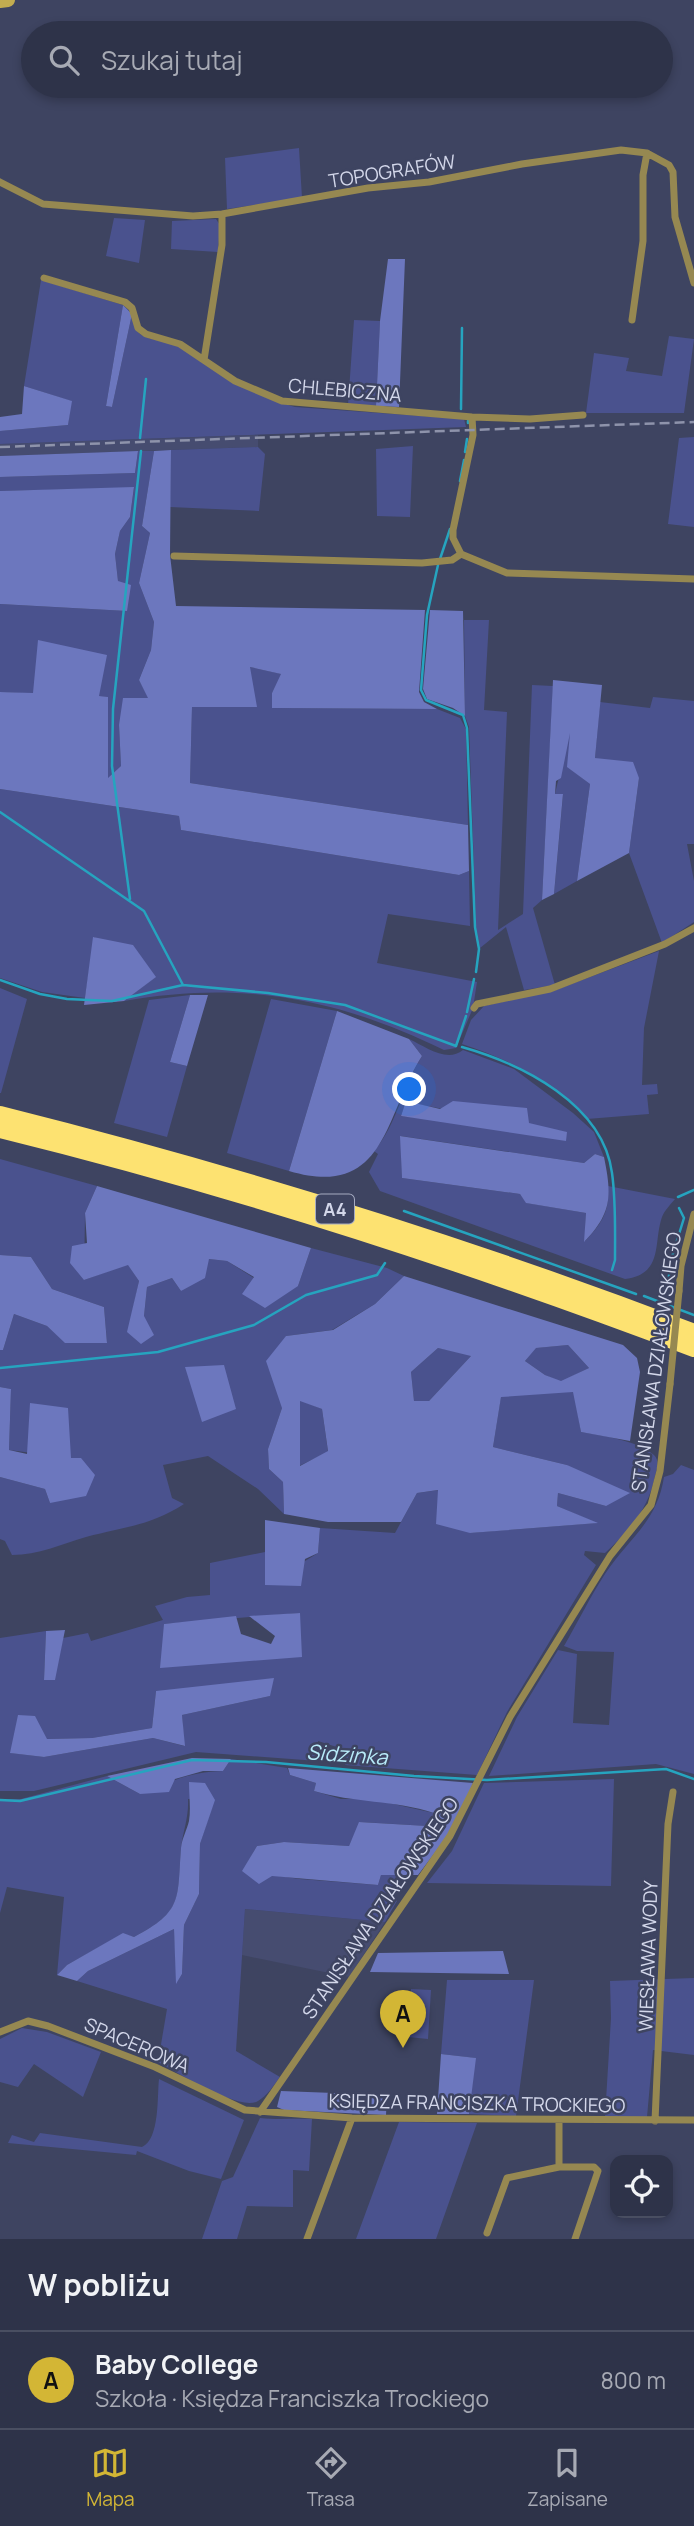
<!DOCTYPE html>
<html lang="pl">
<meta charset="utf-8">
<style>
body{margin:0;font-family:Manrope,sans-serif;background:#3a3f53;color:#f1f3f6}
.controls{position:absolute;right:21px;bottom:21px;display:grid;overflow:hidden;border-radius:14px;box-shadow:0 4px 10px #0003}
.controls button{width:63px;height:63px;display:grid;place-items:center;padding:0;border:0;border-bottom:2px solid #494e61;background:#2e3349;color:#f1f3f6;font:35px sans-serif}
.you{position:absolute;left:410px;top:1090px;width:24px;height:24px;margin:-18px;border:5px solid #fff;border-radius:50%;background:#1a73e8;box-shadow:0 0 0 10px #1a73e833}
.badge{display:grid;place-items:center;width:46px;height:46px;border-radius:50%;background:#d3b635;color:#111;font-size:23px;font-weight:700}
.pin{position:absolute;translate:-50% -58px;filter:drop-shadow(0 2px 4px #0008)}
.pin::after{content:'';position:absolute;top:37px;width:24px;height:21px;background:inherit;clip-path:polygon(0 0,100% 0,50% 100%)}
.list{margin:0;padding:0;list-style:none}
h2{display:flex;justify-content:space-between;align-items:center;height:91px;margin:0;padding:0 28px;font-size:30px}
h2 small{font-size:23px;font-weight:400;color:#a7aab4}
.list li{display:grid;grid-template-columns:46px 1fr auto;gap:21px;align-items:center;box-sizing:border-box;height:98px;padding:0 28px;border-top:2px solid #494e61}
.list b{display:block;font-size:26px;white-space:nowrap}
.list p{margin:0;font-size:23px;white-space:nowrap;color:#a7aab4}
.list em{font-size:23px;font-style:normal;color:#a7aab4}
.icon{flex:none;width:38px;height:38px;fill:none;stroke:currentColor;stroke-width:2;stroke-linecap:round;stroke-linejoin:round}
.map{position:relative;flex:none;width:694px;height:2239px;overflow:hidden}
.search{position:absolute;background:#2e3349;box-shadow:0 4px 10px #0003;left:21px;right:21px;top:21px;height:77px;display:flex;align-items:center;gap:18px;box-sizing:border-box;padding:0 24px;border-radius:38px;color:#a7aab4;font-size:26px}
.sheet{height:189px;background:#2e3349}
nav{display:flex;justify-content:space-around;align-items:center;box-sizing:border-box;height:98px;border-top:2px solid #494e61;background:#2e3349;font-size:19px;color:#a7aab4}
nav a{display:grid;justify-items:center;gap:4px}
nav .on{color:#d3b635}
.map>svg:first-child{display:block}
</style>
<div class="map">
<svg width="694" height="2239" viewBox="0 0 694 2239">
<rect width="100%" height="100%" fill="#3e4461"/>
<path fill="#464c70" d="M258 435V447L0 456V444Z
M245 1909 385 1922 349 1977 242 1955Z"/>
<path fill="#4a528e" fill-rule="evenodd" d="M299 148 302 198 227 209 225 158Z
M114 218 145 220 139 263 106 256Z
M216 219 220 225 218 252 171 249 172 221Z
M41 280 123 305 106 406 112 407 132 314C134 321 134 329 140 334 150 341 169 341 181 347 221 367 251 396 295 407L464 419 466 427 0 444V431L68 425 71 401 24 386Z
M354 320 380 321 376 406 348 405Z
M669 336 694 339 684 413H586L594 353 629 358 626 371 662 376Z
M694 437V527L668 524 679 438Z
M413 446 410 517 377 516 376 449Z
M258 447 265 454 259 511 170 507 171 450Z
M138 451H154L142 526 150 533 139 583 154 622 151 650 139 680 149 698 119 725 121 766 108 779V697L0 692V604L127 611 118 581 115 554 120 531 130 517 134 488 0 491V477L135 473Z
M464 620H489L484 710 507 712 498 930 523 914 532 685 553 686 542 900 533 908 555 985 524 990 506 927 480 948 476 926 469 727 465 716Z
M250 667 282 674 272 693V708L437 709 460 718 466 729 468 825 190 783 192 707Z
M653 697 694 701V844H687L694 881V922L662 943 629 853 639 778 595 758 600 702 650 708Z
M572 721 568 767 590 784 577 881 554 894 563 795 555 794Z
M0 789 179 816 181 830 459 875 469 871 470 926 388 914 377 963 477 982 473 1008 456 1048 444 1050C337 998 242 980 124 1001L155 977 94 937 85 998 42 992 0 978Z
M659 951 644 1028 642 1085 657 1084 658 1094 647 1095 649 1114 587 1119C554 1081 510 1060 462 1044L471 1020 484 1006 553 991Z
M0 988 27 999 1 1093H0Z
M190 995 170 1062 187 1066 167 1137 114 1123 149 1000Z
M271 999 337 1011 289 1171 227 1153Z
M409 1039C426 1047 447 1063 463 1050L514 1069 573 1113 594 1132 604 1157 595 1154 584 1163 401 1136 402 1178 520 1194 527 1203 586 1213 585 1241C602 1223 610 1211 608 1186L675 1199C671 1204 664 1211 662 1217 653 1243 664 1274 625 1279L380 1191 369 1172 378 1154 374 1151C398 1123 402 1087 422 1056ZM406 1102 566 1132 401 1116Z
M0 1159 97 1186 85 1213 84 1280 128 1264 139 1281 128 1332 144 1316 147 1287 172 1278 181 1291 209 1259 227 1261 254 1278 298 1286 311 1248 387 1268 404 1276 375 1304 332 1330 286 1336 282 1408 268 1449 269 1469 283 1482 284 1514 258 1489 208 1456 163 1465 172 1498 184 1504C150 1526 123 1527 86 1537 62 1544 38 1555 12 1555L5 1541 0 1539V1477L45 1489 50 1503 71 1458 9 1450 11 1389 0 1387V1350H3L14 1314 47 1326 65 1342H107L104 1307 52 1289 31 1257 0 1255Z
M568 1345 589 1368 561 1382 545 1375 525 1361 535 1348Z
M438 1348 472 1355 429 1401H414L411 1372Z
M539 1392H574L581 1432C604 1436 636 1440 654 1455 660 1461 657 1469 655 1476 649 1508 629 1531 605 1553L585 1551 584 1555 596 1565 507 1712 477 1775 345 1765 346 1750 318 1741V1761L196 1752 34 1791H0V1638L46 1631 44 1680H54L63 1638 88 1633 91 1641 163 1620 155 1606 187 1597 210 1595V1563L265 1552 266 1585 318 1553 320 1528 395 1533 417 1493 439 1490 470 1533 596 1523 557 1506 558 1493 606 1506 567 1465 493 1447 501 1396ZM300 1613 286 1658 164 1624ZM156 1691 270 1696 182 1715 184 1746 153 1738 44 1757 11 1753 46 1739 92 1738 152 1728Z
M300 1400 322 1409 328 1452 299 1466Z
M681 1465 694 1470V1774L656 1764 489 1776 517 1717 558 1650 577 1654 573 1723 609 1725 614 1652 577 1651 564 1646C578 1622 590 1597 605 1574 629 1538 657 1522 664 1477L673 1474Z
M231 1759 287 1768 290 1775 316 1783 314 1791 341 1799H371L434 1813 427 1826 360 1822 349 1846 284 1842 257 1846 243 1871 300 1879 378 1885 381 1875H399L391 1895 397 1901 385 1922 245 1909 236 2051 280 2077C274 2085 267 2096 258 2101 239 2112 177 2072 158 2062L167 2009 77 1981 88 1971 174 1929 177 1982 182 1974 184 1925 199 1894 200 1844 214 1800 188 1799C189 1817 183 1831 181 1848 177 1899 184 1911 134 1937L123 1934 67 1965 57 1975 64 1897 7 1887 0 1913V1799H21L107 1776 140 1794C167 1782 194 1771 223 1771Z
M614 1779 611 1886 427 1883 452 1851 484 1783Z
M694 1978V2055L653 2050 647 2117H605L611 2018 610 1981Z
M447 1980H534L516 2116 469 2114 475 2058 441 2054Z
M411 1989 431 1990 428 2039 408 2037Z
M22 2028 47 2032 101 2052 83 2097 34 2064 18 2087 0 2082V2039Z
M159 2079 244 2120 221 2179 189 2171 137 2151 136 2155 8 2143 12 2135 34 2142 40 2133 142 2147C160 2139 157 2096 159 2079Z
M260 2118C279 2120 294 2118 312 2119L309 2171 293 2170V2207L247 2206 237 2239H202L222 2181 233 2177Z
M399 2122 477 2123 436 2239H356Z"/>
<path fill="#6c77be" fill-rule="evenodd" d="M388 259H405L399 407 376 406 380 321Z
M123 305 132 314 112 407 106 406Z
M24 386 72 401 68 425 0 431V417L22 414Z
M171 450 170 555 176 606 425 610 419 692 424 702 437 709 272 708V693L281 674 250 667 257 707H192L190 783 468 825 469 871 459 875 181 830 179 816 0 789V692L33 693 38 640 107 655 99 696 108 697V778L121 766 119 725 123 698H148L139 680 151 650 154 622 139 583 150 533 142 526 154 451Z
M138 451 135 473 0 477V456Z
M134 487 130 517 120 531 115 554 118 581 131 585 127 611 0 604V491Z
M430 610 463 611 465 716 453 708 427 699 423 689Z
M553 680 602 685 595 758 633 762 639 778 629 853 577 881 590 784 567 767 570 733 561 778 556 781 555 794H563L554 894 542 900Z
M93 937 133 945 156 977 124 1001 84 1005Z
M190 995H208L187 1066 170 1062Z
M337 1011 409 1039 422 1056C384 1115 387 1200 289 1171Z
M406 1101 440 1109 453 1101 527 1108 529 1123 567 1132 566 1141 401 1116Z
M400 1136 584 1163 595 1154 604 1157C612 1196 612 1213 584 1242L586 1213 526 1203 520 1194 402 1178Z
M97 1186 311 1248 298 1286 265 1308 242 1294 254 1277 227 1261 209 1259 205 1278 181 1291 172 1278 147 1287 144 1316 154 1335 141 1344 127 1332 139 1281 128 1265 84 1280 70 1263 72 1246 87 1243 85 1213Z
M0 1255 31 1257 52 1289 104 1307 107 1343H65L47 1326 14 1314 3 1350H0Z
M404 1276 623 1345 637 1358 640 1372 630 1441 581 1432 573 1392 501 1397 493 1447 567 1465 630 1493 606 1506 558 1493 557 1506 598 1523 470 1533 436 1524 438 1490 417 1493 401 1522H328L284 1514 283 1482 269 1469 268 1449 282 1408 266 1361 286 1336 333 1330 375 1304ZM568 1345 589 1368 561 1381 545 1375 525 1361 536 1348ZM438 1348 471 1356 429 1401H414L411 1372ZM300 1401 322 1409 328 1451 300 1466Z
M224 1365 236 1409 202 1422 185 1367Z
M0 1387 11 1389 9 1450 27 1454 30 1403 68 1408 71 1458H81L95 1475 86 1496 50 1503 45 1489 0 1477Z
M265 1520 320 1528 318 1553 305 1559 301 1586 265 1585Z
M300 1613 302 1657 160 1668 164 1624 236 1616 241 1634 271 1644 275 1636 249 1616Z
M65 1630 55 1680H44L46 1631Z
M274 1678 270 1696 182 1715 185 1746 153 1738 44 1757 10 1753 18 1715 35 1716 47 1739 92 1738 152 1728 156 1691Z
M192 1758 231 1759 223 1771H203L175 1779 169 1792 140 1794 107 1776Z
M288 1768 473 1783 455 1826 418 1875H381L378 1885 272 1876 259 1884 242 1871 257 1846 284 1842 349 1846 359 1822 427 1826 434 1813C395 1800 353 1803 314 1791L316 1783 290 1775Z
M189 1782 205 1783 215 1800 200 1844 199 1894 184 1925 182 1974 176 1984 174 1929 88 1971 77 1981 57 1975 67 1965 123 1933 134 1937C184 1911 177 1898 181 1848 182 1838 187 1830 189 1821 191 1809 189 1795 189 1782Z
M503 1951 509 1974 370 1972 378 1953Z
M441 2054 476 2058 469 2114H437Z
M281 2091 387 2095 386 2115 284 2110 277 2107Z"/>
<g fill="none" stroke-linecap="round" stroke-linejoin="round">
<path stroke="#26a4bf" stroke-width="2.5" d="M461 409 462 328
M468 421V423
M140 438 146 379
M465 452 467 439
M460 481 464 460
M440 559 450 529
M438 565 427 615 421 690 426 700 463 715 467 728 475 927 479 949 476 972
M0 812 144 911 183 985
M130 899 112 766 113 709 141 451
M0 980 40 994 67 999 112 1001 183 985 268 993 345 1005 456 1046 466 1016
M467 1012 474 979
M462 1047C522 1064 603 1104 612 1173 616 1201 615 1231 615 1260L612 1270
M678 1197 694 1190
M404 1211 636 1294
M644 1296 694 1315
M665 1306 671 1260 684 1218 679 1208
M0 1368 158 1352 254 1325 306 1295 377 1275 385 1263
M0 1800 20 1801 192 1760 266 1762 414 1776 487 1780 666 1769 694 1779"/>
<path stroke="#968851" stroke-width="7" d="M0 182 43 204 193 216 222 214 368 188 429 182 522 164 621 150 647 153 669 165 673 172 675 217 694 283
M44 278 125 302 132 308 138 328 146 334 180 344 235 381 282 401 472 417 530 419 583 415
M632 320 643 241V175L647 153
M204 360 222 245V214
M472 417 473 435 453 530V538L461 554 507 573 694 579
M174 556 422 563 452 560 461 554
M474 1008 477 1004 550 989 665 944 694 928
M679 1291 681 1266 694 1214
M0 2032 28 2021 48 2026 155 2067 245 2110 352 2118 694 2120
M260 2112 450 1836 510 1717 610 1556 651 1505 660 1471 670 1384
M559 2121V2167H594L598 2171 575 2239
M655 2121 668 1824 673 1792
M487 2233 507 2178 559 2167
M307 2239 352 2118"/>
<path stroke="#c2ac50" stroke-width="14" d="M0 1 8 0"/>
<path stroke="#fde271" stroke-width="18" d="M0 1115C235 1174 467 1246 694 1333
M0 1129C236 1187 467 1262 694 1348"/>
<path stroke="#8e93ab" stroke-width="2.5" stroke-dasharray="10 5" stroke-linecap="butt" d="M0 447 694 422"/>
<path stroke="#968851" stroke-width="7" d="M670 1384 679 1291"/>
</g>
<g text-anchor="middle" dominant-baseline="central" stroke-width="5" stroke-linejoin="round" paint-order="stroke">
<rect fill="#3e4461" stroke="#a6abc1" stroke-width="2" x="316" y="1194.5" width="38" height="29" rx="5"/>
<g font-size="18" font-weight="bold" fill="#d3d7ea">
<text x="335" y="1209">A4</text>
</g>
<g font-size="19" fill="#d3d7ea" stroke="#3e4461">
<text transform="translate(392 171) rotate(-9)">TOPOGRAFÓW</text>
<text transform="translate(345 390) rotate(5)">CHLEBICZNA</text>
<text transform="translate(656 1362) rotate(-82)">STANISŁAWA DZIAŁOWSKIEGO</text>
<text transform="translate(380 1908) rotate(-56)">STANISŁAWA DZIAŁOWSKIEGO</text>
<text transform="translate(648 1956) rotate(-88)">WIESŁAWA WODY</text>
<text transform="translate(137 2045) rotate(23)">SPACEROWA</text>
<text transform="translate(477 2103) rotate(1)">KSIĘDZA FRANCISZKA TROCKIEGO</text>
</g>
<g font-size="21" font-style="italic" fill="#b8ebf9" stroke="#3e4461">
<text transform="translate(347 1754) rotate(4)">Sidzinka</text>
</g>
</g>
</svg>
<div class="controls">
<button><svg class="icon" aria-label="locate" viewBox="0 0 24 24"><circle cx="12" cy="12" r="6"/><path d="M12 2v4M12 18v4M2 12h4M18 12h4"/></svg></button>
</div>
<div class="you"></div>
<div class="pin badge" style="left:403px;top:2048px">A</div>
<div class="search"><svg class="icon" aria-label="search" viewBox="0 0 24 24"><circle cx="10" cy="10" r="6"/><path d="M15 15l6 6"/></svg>Szukaj tutaj</div>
</div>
<section class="sheet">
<h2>W pobliżu<small></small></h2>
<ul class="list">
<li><span class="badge">A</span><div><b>Baby College</b><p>Szkoła · Księdza Franciszka Trockiego</p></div><em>800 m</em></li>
</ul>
</section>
<nav>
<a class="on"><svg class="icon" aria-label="map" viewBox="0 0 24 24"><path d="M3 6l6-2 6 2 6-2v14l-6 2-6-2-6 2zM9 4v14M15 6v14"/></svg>Mapa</a>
<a><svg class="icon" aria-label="directions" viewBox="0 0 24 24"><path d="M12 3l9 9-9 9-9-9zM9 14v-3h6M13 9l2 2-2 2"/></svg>Trasa</a>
<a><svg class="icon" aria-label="saved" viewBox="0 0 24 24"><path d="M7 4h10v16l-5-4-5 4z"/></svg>Zapisane</a>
</nav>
